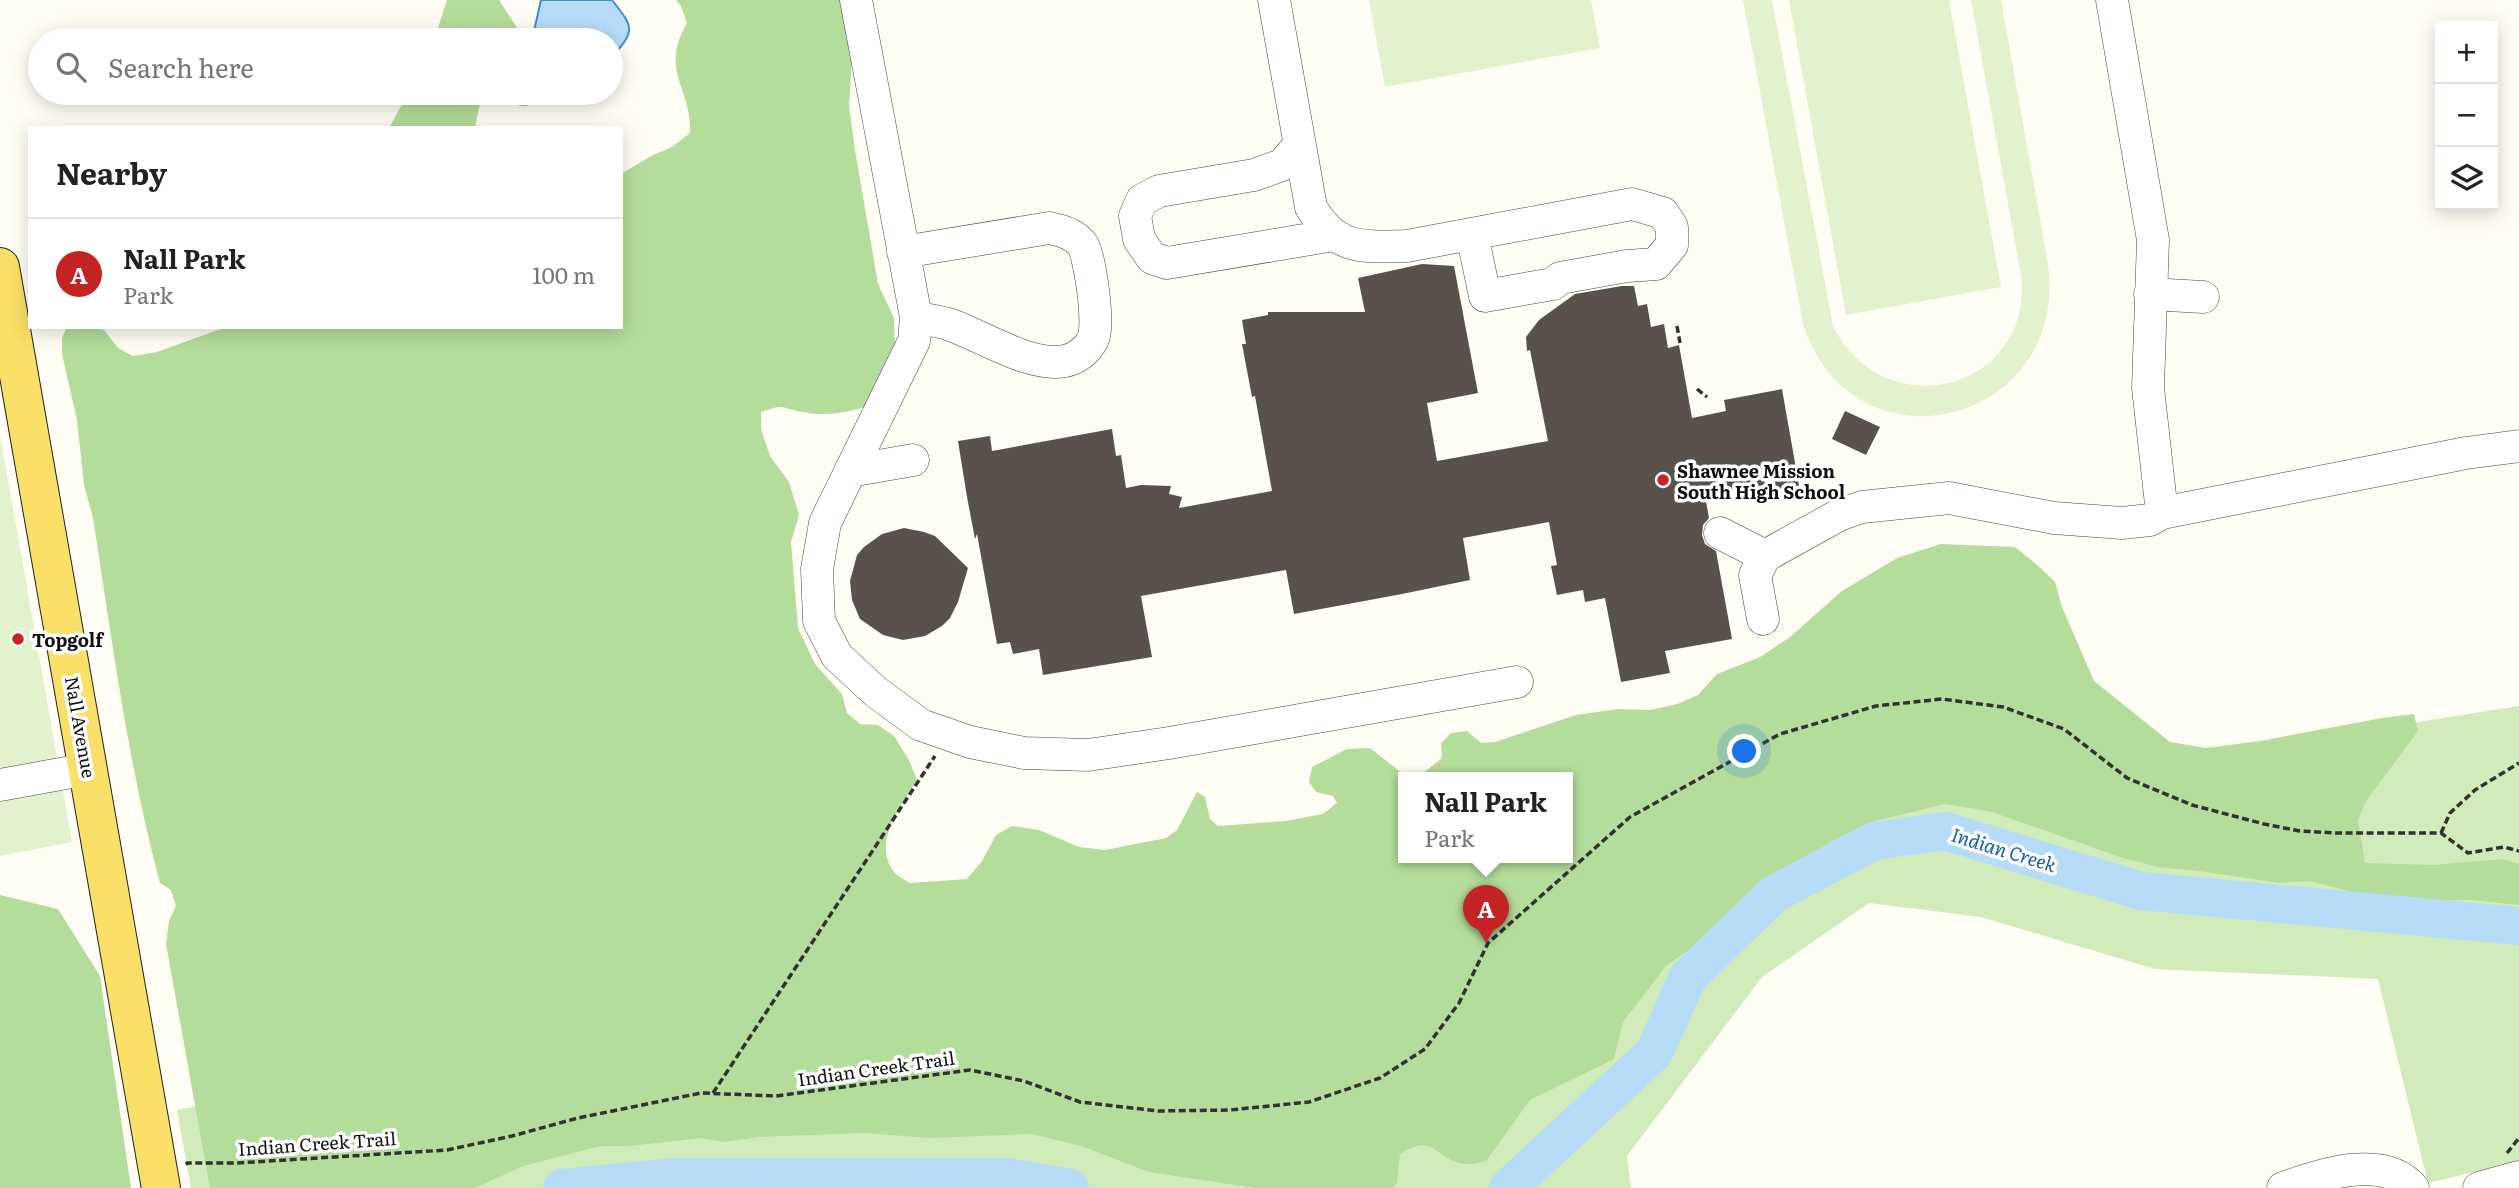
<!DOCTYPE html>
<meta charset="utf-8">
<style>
body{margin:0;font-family:Literata,serif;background:#f2f2f2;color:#222}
.controls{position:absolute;right:21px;top:21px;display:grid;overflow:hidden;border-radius:0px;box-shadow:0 4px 18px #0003}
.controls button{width:63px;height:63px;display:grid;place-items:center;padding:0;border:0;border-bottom:2px solid #e0e0e0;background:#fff;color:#222;font:35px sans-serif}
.you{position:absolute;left:1745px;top:752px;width:24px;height:24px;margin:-18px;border:5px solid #fff;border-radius:50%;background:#1a73e8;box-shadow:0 0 0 10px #1a73e833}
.badge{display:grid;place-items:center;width:46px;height:46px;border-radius:50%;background:#c42524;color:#fff;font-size:23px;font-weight:700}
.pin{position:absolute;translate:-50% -58px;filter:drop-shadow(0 2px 4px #0008)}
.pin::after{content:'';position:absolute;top:37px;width:24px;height:21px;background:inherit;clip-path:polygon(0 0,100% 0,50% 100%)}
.popup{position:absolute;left:1398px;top:772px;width:175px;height:91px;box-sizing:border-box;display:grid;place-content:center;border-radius:0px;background:#fff;filter:drop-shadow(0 2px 5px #0005);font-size:23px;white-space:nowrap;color:#767676}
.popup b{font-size:26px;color:#222}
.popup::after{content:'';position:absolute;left:50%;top:100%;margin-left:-14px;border:14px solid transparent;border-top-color:#fff}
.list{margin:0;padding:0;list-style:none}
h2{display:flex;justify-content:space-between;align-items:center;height:91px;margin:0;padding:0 28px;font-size:30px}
h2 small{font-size:23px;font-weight:400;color:#767676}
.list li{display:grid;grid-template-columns:46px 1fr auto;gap:21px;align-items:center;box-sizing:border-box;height:112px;padding:0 28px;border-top:2px solid #e0e0e0}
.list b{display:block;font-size:26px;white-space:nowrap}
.list p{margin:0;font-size:23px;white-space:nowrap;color:#767676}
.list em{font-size:23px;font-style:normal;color:#767676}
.icon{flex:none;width:38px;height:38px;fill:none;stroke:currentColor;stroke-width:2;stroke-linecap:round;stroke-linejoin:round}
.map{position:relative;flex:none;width:2519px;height:1188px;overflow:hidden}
.search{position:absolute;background:#fff;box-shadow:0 4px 18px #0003;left:28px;top:28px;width:595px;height:77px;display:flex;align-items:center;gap:18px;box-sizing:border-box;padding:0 24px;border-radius:38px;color:#767676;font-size:26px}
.panel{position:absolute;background:#fff;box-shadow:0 4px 18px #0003;left:28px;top:126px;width:595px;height:203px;border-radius:0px}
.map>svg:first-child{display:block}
</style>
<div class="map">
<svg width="2519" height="1188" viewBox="0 0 2519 1188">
<rect width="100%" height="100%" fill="#fffdf4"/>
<path fill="#d2ebbb" d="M2519 706V1161L2428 1183 2378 979 2155 969 1981 917 1869 903 1762 977 1627 1156 1631 1188H191L177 1110 1474 890 1568 857Z"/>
<path fill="#b4dc9a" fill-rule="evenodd" d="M447 0H499L517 28 514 40H434Z
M676 0H841L852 56 849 106 855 150 878 284 894 318 895 348 869 406C848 412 825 417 803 412 779 408 787 403 761 412V429L770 456 789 482 799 515 791 542 798 628 815 664 842 694 847 713 860 724 878 725 894 736 909 760 917 780C902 804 873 840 892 869 895 875 904 879 910 883L967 879 982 861 996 835 1012 826 1039 830 1079 847 1105 850 1166 838 1177 830 1197 792 1205 797 1210 819 1218 826 1285 821 1323 814 1337 803 1333 796 1316 792 1309 782 1312 767 1347 749 1370 748 1403 774H1422L1442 758 1441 743 1451 733 1467 731 1481 743 1495 742 1576 715 1618 709 1650 710 1677 704 1698 695 1717 674 1760 657 1790 637 1842 591 1897 558 1941 544 2015 547 2043 570 2055 582 2062 607 2094 681 2170 742 2206 748 2260 741 2382 718 2414 714 2418 731 2366 801 2358 820 2365 863 2434 865 2502 859 2519 864V905L2470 900 2412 901 2368 896 2310 881 2279 883 2207 872 2158 867 2123 858 1989 811 1945 804 1875 821 1832 841 1792 867 1730 921 1666 966 1623 1022 1614 1059 1530 1100 1486 1161C1479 1162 1471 1165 1464 1164 1432 1158 1435 1132 1400 1154L1397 1183 1392 1188H1255L1149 1172 1081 1146 1032 1134 929 1138 866 1133 757 1137 725 1142 701 1138 629 1146H601L523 1166 475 1188H210L166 944 169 921 176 906 171 890 160 883C128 764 112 640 93 518L84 485 77 420 62 354V338L67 327H98L105 331 118 348 133 356 157 352 226 327H621V174L653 155 672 147 690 133C692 87 659 72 687 23L681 6ZM1404 777H1568V857H1404Z
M411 93H482L475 128H389L400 108Z
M0 895 58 909 100 976 131 1188H0Z"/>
<path fill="#e3f2ce" d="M1369 0H1591L1600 48 1385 87Z
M1743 0H1772L1833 326C1883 426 2027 393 2022 281L1971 0H2001L2048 264C2070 425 1853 479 1803 324Z
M1789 0H1949L2001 287 1846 315Z
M0 435 72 842 0 856Z"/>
<path fill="#b7dcf7" stroke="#3c8dd0" stroke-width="2" d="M541 0H612C634 28 636 30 611 58V40H532Z
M510 93H557C542 99 523 112 509 99Z"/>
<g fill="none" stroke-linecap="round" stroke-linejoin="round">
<path stroke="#b7dcf7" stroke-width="38" d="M562 1188 675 1177H1007L1070 1188
M1508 1188 1654 1053 1688 977 1774 894 1874 841 1945 831 2141 891 2519 926"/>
</g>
<path fill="#59524c" d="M1422 264 1454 266 1478 393 1427 403 1437 461 1548 441 1530 350 1527 351 1526 337 1539 320 1575 294 1622 286H1634L1638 306 1647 304 1651 327 1664 324 1668 348 1679 345 1692 418 1726 411 1724 400 1782 389 1800 491 1742 501 1740 489 1705 495 1709 518 1703 525 1702 535 1705 544 1716 551 1732 639 1665 651 1670 673 1621 682 1605 598 1585 602 1583 590 1557 595 1551 566 1557 565 1549 522 1463 538 1470 580 1402 594 1294 614 1286 570 1141 596 1152 657 1043 675 1039 649 1013 654 1010 642 997 644 977 534 975 539 967 497 958 441 990 436 992 451 1112 429 1116 456 1121 455 1126 488 1141 485 1171 486 1169 494 1182 497 1179 508 1272 491 1255 396 1252 397 1242 344H1246L1242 320 1268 315V312H1365L1358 278Z
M1845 411 1880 427 1866 455 1832 439Z
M904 528 924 532 935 536 968 568 958 602 950 618 942 626 925 636 903 640 883 635 860 619 852 600 850 581 857 555 864 547 882 534Z"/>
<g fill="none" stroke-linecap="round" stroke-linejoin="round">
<g stroke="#434343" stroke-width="33">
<path id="minor" d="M856 0 916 317 914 341 825 523 817 569 819 621 837 656 876 692 921 725 970 742 1024 753 1088 755 1169 743 1517 682
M1274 0 1311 207C1335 250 1362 247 1407 246L1632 204 1663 213 1672 227V245L1656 264 1627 266 1560 278 1553 284 1485 296 1472 234
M2112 0 2153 240 2148 388 2162 513 2466 453 2519 446
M1299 145 1282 165 1254 175 1159 191 1142 200 1135 216 1139 239 1152 258 1167 263 1334 235
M903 252 1049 228C1061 230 1074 234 1082 244 1090 255 1100 326 1093 339 1088 350 1076 359 1065 361 1030 368 981 335 948 324 938 321 927 320 916 317
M2150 294 2203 297
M850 471 913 460
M1720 533 1765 556 1839 515 1862 507 1949 498 2054 518 2122 523 2150 520 2162 513
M1763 619 1755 575 1765 556
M0 785 88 769
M2283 1188C2320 1175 2383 1153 2413 1188
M2479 1188 2519 1177"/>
</g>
<g stroke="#212121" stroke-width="40">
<path id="major" d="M0 267 161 1188"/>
</g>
<path stroke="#323232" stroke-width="3.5" stroke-dasharray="7 3.5" stroke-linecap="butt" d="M1677 326 1680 343
M1697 389 1707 397
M2441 833 2450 813 2475 790 2519 763
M713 1093 935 756
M2507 1153 2519 1138
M188 1165 187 1163H237L447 1150 512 1136 578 1118 701 1093 776 1096 970 1070 1024 1081 1080 1102 1158 1111 1230 1110 1309 1102 1380 1078 1425 1049 1459 1003 1488 943 1630 817 1780 734 1876 706 1942 699 2003 707 2064 729 2127 778 2192 805 2264 824 2300 831 2336 833H2441L2468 853 2504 847 2519 851"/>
<use href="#minor" stroke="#fff" stroke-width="32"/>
<use href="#major" stroke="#fadf68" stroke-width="38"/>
</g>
<g fill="#c42524" stroke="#fff" stroke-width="2.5">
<circle cx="1663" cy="480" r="7"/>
<circle cx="18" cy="639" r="7"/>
</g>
<g text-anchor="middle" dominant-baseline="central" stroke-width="7" stroke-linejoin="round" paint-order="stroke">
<g font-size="18" font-weight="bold" fill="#101010" stroke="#fff" text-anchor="start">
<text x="1677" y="470">Shawnee Mission<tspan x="1677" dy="21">South High School</tspan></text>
<text x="32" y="639">Topgolf</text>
</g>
<g font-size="18" fill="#101010" stroke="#fff">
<text transform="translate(81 727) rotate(80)">Nall Avenue</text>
<text transform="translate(876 1068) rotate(-8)">Indian Creek Trail</text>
<text transform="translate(317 1143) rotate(-4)">Indian Creek Trail</text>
</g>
<g font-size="19" font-style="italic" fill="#155fa6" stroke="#fff">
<text transform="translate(2004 849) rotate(17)">Indian Creek</text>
</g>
</g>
</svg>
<div class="controls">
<button>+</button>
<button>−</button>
<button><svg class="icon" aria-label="layers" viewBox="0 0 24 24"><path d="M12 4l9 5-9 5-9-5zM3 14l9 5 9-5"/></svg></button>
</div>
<div class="you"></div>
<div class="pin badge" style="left:1486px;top:943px">A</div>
<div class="popup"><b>Nall Park</b>Park</div>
<div class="search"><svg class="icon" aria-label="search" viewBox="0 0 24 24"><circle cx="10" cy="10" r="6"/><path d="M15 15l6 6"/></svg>Search here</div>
<section class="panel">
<h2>Nearby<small></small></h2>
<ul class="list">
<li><span class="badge">A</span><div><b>Nall Park</b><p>Park</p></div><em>100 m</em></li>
</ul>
</section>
</div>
